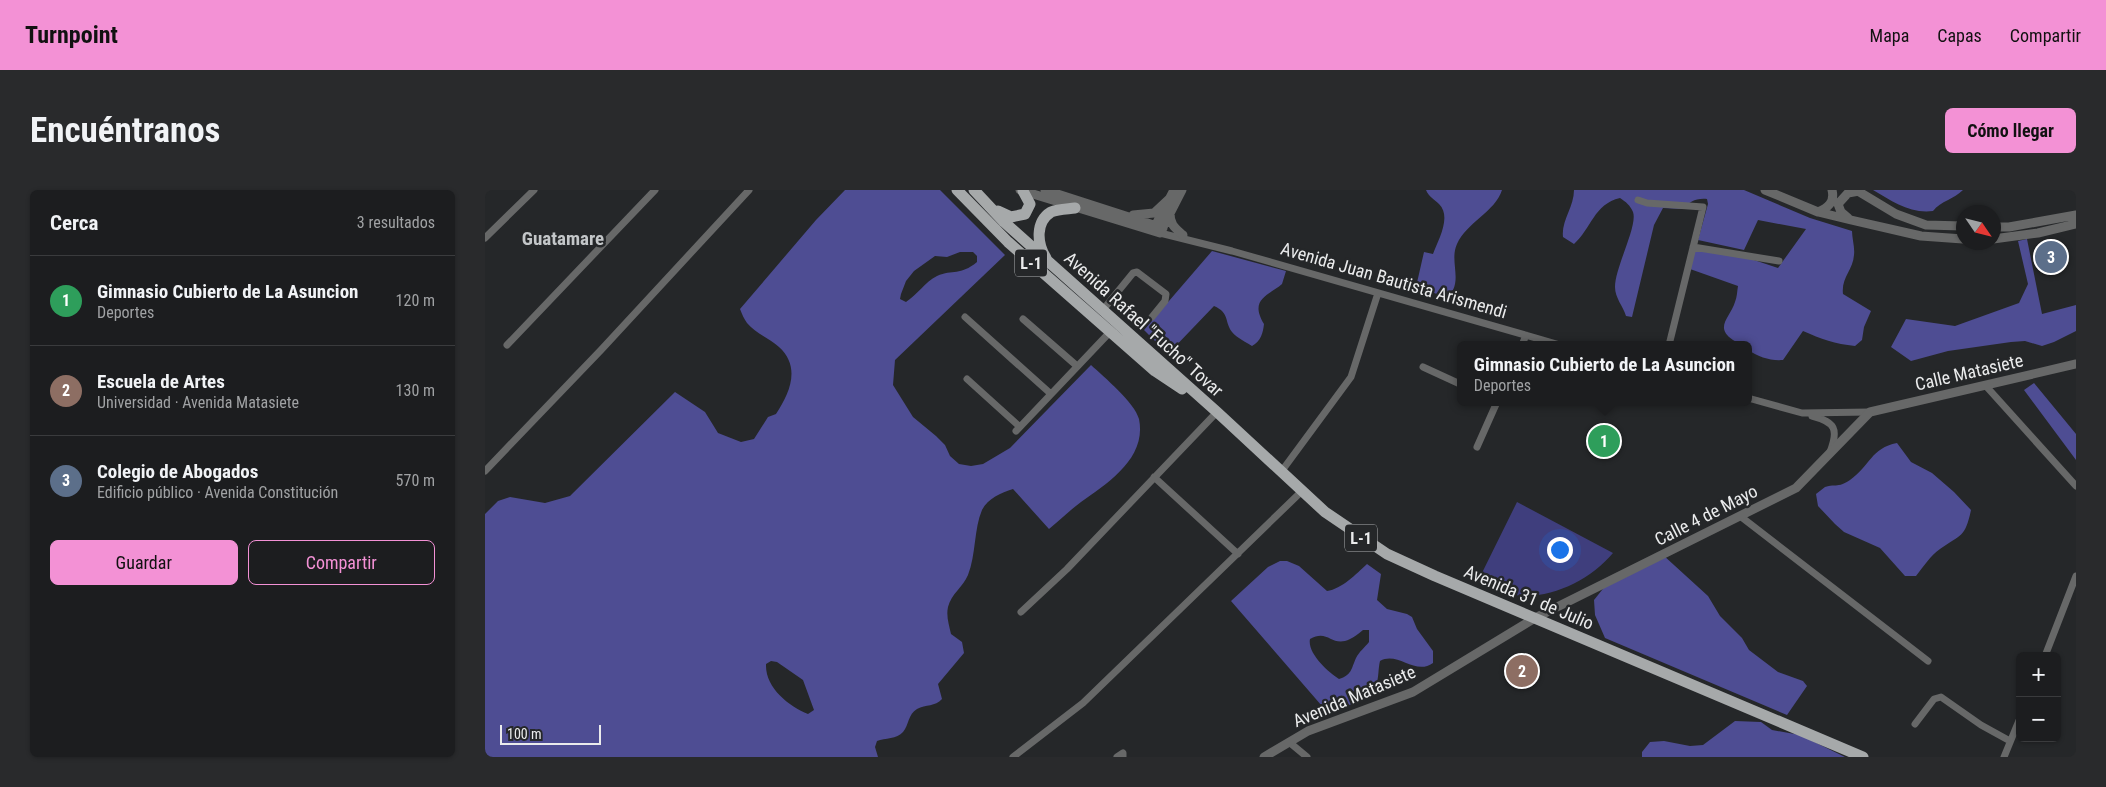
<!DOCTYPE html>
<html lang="es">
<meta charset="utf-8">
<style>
body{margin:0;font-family:"Roboto Condensed",sans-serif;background:#292a2c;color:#f1f3f6}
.controls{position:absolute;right:15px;bottom:15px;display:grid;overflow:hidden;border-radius:8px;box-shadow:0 1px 4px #0004}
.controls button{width:45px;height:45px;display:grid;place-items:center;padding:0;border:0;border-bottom:1px solid #3a3b3d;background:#1c1d1f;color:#f1f3f6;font:25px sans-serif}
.compass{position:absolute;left:1471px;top:15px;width:45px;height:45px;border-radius:50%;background:#1c1d1f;box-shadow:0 1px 4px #0004;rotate:125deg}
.scale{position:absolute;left:15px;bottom:12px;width:101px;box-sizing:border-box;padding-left:5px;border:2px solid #eaebec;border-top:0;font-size:14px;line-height:18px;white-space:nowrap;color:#eaebec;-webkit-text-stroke:4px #252729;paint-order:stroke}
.you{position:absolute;left:1074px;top:359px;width:18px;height:18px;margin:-12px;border:4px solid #fff;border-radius:50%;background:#1a73e8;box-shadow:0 0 0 8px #1a73e833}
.badge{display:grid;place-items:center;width:32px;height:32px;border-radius:50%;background:#f391d5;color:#fff;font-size:16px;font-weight:700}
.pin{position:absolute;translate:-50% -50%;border:2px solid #fff;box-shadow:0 1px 5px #0006}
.popup{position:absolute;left:972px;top:151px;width:295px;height:65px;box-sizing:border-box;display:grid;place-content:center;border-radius:8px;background:#1c1d1f;filter:drop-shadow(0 1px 4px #0005);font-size:16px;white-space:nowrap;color:#a0a2a4}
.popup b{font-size:19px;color:#f1f3f6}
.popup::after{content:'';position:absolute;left:50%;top:100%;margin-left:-10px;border:10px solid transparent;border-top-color:#1c1d1f}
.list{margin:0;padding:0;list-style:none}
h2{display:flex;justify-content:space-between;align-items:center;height:65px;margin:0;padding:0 20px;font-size:21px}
h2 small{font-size:16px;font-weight:400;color:#a0a2a4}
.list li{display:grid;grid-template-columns:32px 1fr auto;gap:15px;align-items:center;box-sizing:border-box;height:90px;padding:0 20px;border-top:1px solid #3a3b3d}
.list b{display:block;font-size:19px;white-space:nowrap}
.list p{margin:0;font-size:16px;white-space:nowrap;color:#a0a2a4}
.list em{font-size:16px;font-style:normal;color:#a0a2a4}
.actions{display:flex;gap:10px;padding:15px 20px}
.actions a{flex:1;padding:11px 0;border:1px solid #f391d5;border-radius:8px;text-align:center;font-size:18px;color:#f391d5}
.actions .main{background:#f391d5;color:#111}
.map{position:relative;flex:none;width:1591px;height:567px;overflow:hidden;border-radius:8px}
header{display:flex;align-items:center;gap:30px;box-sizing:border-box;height:70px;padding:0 25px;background:#f391d5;color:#111}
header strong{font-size:24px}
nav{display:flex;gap:28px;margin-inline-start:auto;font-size:18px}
.intro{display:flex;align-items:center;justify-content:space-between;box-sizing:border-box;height:120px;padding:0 30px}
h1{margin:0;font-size:35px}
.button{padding:12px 22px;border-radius:8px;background:#f391d5;color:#111;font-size:18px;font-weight:700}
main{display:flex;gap:30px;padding:0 30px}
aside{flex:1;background:#1c1d1f;border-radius:8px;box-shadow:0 1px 4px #0004}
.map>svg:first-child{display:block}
</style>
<header>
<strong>Turnpoint</strong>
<nav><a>Mapa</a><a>Capas</a><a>Compartir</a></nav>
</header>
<div class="intro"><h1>Encuéntranos</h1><a class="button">Cómo llegar</a></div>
<main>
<aside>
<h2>Cerca<small>3 resultados</small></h2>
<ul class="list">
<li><span class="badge" style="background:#2e9e5b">1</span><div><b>Gimnasio Cubierto de La Asuncion</b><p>Deportes</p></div><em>120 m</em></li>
<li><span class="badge" style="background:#8d6e63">2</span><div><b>Escuela de Artes</b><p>Universidad · Avenida Matasiete</p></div><em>130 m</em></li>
<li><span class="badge" style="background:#5c6f8a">3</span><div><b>Colegio de Abogados</b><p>Edificio público · Avenida Constitución</p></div><em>570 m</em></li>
</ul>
<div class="actions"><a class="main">Guardar</a><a>Compartir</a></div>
</aside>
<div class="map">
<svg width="1591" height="567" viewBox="0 0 1591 567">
<rect width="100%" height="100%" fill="#252729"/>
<path fill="#3f3e7d" d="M1032 312 1128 363C1105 390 1066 410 1029 405 1017 403 1004 396 993 391Z"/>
<path fill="#4e4d93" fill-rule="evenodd" d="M360 0H455L520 65 410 170 408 195 428 227 451 246 460 255 465 266 474 274 486 276 498 274 525 258 606 175C619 187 650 213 654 229 662 268 623 293 596 312 585 320 575 330 564 339L528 299C516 303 503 308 497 320 489 338 491 365 483 385 478 397 466 404 463 417 461 426 464 435 466 444L477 452 479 463 453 494 457 509C450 517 441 514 432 519 423 524 424 535 418 542 412 549 400 548 392 551L390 557 393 567H0V324L13 311 25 307 60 313 85 306 190 202 220 222 233 243 256 252 269 249 283 227 291 224C305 203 316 177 294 157 284 148 270 143 262 133 259 129 257 124 255 119L331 30ZM475 62H488L492 66V72C475 86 468 79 452 86 440 92 432 105 421 112L415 109 416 104 421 91 429 81 450 66 462 67ZM286 471 292 472 318 490 329 520 323 524C304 516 280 498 281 474Z
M941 0H1017C1010 22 982 32 972 54 965 69 975 86 968 100L955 105 931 97 939 62 948 64C953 50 967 27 954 14 949 9 944 7 941 0Z
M1089 0H1259L1325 28 1367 41C1367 48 1370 58 1369 65 1368 80 1356 88 1358 104L1386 121 1379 137 1377 150 1370 156C1350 154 1336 149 1318 141L1298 170C1285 171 1274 167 1263 160V155C1256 155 1254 154 1248 150 1229 137 1245 128 1250 112 1252 107 1252 102 1253 96L1205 79 1207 65 1212 60 1263 68 1293 78 1321 39 1273 30 1259 60 1213 50 1223 14 1222 9C1210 8 1205 12 1197 19L1178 18 1169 35 1147 127 1141 126C1138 116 1130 108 1130 97 1130 77 1153 36 1148 22 1145 15 1141 12 1135 8 1109 14 1106 39 1089 54L1078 47C1076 31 1089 17 1089 0Z
M1388 0H1478C1469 9 1456 11 1448 21 1425 24 1407 11 1388 0Z
M1542 49 1557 124 1591 115V141L1569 152 1557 156 1540 151 1526 152 1463 161 1426 171 1406 157 1421 129 1470 136 1534 113 1543 94 1533 51Z
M727 61 801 81 797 94C783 106 764 109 779 134 778 143 776 151 767 156 761 152 752 148 747 142 739 131 745 123 729 116L683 164 659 140Z
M1549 193 1591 244V270L1539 200Z
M1412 253 1426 272 1447 283 1469 302 1486 320C1480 348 1476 344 1455 359 1445 366 1439 376 1431 386H1420L1395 358 1359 342 1350 334 1333 316 1331 304C1334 302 1337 299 1340 297 1350 293 1352 299 1365 290 1385 276 1386 258 1412 253Z
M1178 365 1223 406 1235 426 1257 448 1264 460 1293 482 1318 491 1322 496 1302 525 1120 448 1110 425 1109 410 1121 395Z
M795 371H802L814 376 842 401C857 399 871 384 882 374L896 384 892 410 902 419 922 424 927 427 932 439 948 461V473C930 486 913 461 895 471 893 479 894 488 891 495 883 511 858 517 843 523L746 411 783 377ZM878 440H884V452C880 457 874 462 871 468 866 479 867 485 854 489 843 482 822 463 825 449 847 436 847 467 878 440Z
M1250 531 1276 532 1287 540 1315 545 1360 567H1157V562L1165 552 1179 551 1205 556 1218 555Z"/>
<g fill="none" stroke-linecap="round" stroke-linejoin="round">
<path stroke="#676868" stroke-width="7" d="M1153 10 1162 13 1218 17 1184 155
M675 43 747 61 1075 155
M0 48 49 0
M1208 57 1294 71
M617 121 648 83 652 82 681 104 680 111 667 127
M480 127 566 204
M538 129 592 176
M22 155 170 0
M1037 155 1041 145
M938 177 975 194
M482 189 535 237
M1500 195 1591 296
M1263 208 1317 223 1385 222
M1327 226C1350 232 1354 239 1345 262
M531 241 625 142
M992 257 1012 212
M0 281 116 160 264 0
M796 282 866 187 893 103
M669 287 753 364
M1255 326 1443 471
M536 422 582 379 732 222
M1560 466 1591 386
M1430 534 1449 509 1456 507 1496 535 1525 551
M804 552 822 567
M528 567 598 513 817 301
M632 567 638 563V567
M1519 567 1535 528"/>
<path stroke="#676868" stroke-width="9" d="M535 0 675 43 697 0
M560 0 678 38
M1280 0 1333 22 1366 30 1436 46 1478 49
M1371 0 1411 24 1441 35 1478 36
M1333 22C1343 18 1350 12 1347 0
M685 23C685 35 690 38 698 45
M648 25 669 23 684 9
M1363 28 1356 22 1353 14 1363 3 1374 1
M1508 37H1524L1591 25
M668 40 689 0
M1508 49 1553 43 1591 34
M779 567 823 541 928 502 1050 428 1311 298 1385 222 1591 174"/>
<path stroke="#a6a9aa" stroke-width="11" d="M472 0 523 52 670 181 697 199
M489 0 519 32 732 222 840 322 902 364 950 386 1378 567
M513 21 526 27 540 24 545 14 538 1
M561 68C552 54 550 32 566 22 573 19 583 19 590 18"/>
</g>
<g text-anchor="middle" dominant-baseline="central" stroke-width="5" stroke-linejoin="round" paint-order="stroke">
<g fill="#252729" stroke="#afb0b2" stroke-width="1">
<rect x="530" y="59.5" width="32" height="27" rx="4"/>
<rect x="860" y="334.5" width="32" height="27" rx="4"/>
</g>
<g font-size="16" font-weight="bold" fill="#eaebec">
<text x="546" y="73">L-1</text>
<text x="876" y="348">L-1</text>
</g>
<g font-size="18" fill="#eaebec" stroke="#252729">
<text transform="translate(909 90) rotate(16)">Avenida Juan Bautista Arismendi</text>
<text transform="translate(659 134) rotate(42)">Avenida Rafael "Fucho" Tovar</text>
<text transform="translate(1484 182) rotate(-13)">Calle Matasiete</text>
<text transform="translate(1221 325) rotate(-27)">Calle 4 de Mayo</text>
<text transform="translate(1044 407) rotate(23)">Avenida 31 de Julio</text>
<text transform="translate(869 506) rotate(-23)">Avenida Matasiete</text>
</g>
<g font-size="19" font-weight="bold" fill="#c3c6c8" stroke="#252729">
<text x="78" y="48">Guatamare</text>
</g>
</g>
</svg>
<div class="controls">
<button>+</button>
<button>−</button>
</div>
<svg class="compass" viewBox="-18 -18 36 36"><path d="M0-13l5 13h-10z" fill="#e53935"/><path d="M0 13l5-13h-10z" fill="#a0a2a4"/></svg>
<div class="scale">100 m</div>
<div class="you"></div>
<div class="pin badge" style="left:1119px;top:251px;background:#2e9e5b">1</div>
<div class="popup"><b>Gimnasio Cubierto de La Asuncion</b>Deportes</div>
<div class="pin badge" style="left:1037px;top:481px;background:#8d6e63">2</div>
<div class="pin badge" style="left:1566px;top:67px;background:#5c6f8a">3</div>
</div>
</main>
